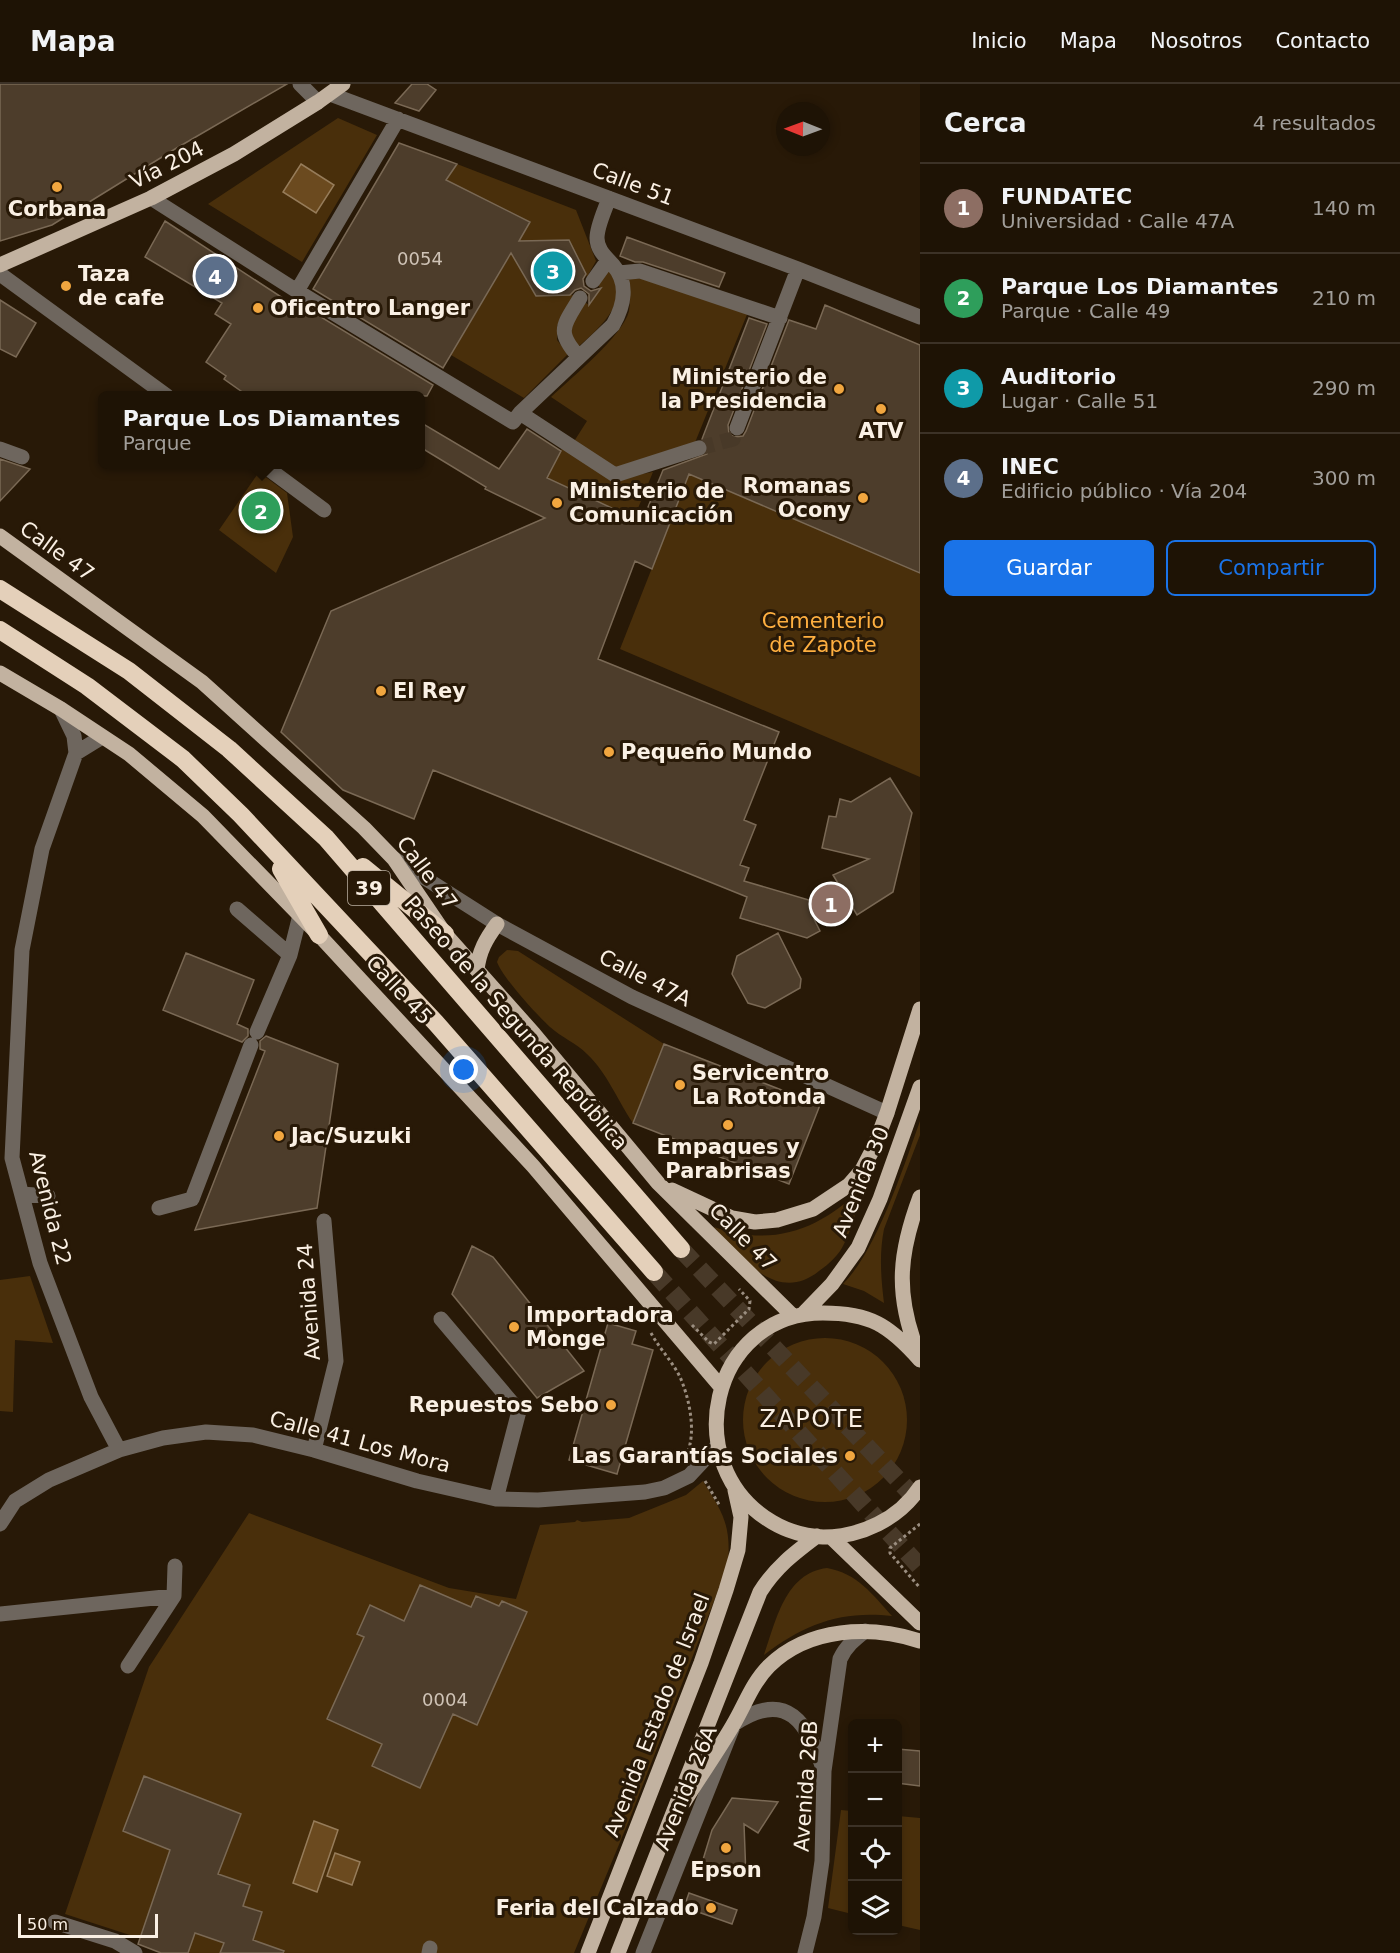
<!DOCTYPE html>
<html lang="es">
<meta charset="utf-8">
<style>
body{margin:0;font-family:"DejaVu Sans",sans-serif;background:#261c0f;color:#f1f3f6}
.controls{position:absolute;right:18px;bottom:18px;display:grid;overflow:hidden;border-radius:9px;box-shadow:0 3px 9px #0003}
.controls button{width:54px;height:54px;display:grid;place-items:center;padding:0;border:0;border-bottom:2px solid #3c3227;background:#1e1305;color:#f1f3f6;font:30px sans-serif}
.compass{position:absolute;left:776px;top:18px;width:54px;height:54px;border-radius:50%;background:#1e1305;box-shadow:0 3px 9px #0003;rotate:271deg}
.scale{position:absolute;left:18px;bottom:15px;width:140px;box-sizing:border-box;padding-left:6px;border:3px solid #faf0e4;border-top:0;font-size:16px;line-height:21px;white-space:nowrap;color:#faf0e4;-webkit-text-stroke:4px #281907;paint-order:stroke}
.you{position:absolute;left:464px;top:986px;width:21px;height:21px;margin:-15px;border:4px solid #fff;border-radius:50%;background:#1a73e8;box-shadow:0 0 0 9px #1a73e833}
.badge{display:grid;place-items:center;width:39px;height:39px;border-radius:50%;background:#1a73e8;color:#fff;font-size:20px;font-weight:700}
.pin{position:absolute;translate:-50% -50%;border:3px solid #fff;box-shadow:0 2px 6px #0006}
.popup{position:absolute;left:98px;top:307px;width:327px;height:78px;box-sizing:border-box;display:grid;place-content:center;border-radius:9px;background:#1e1305;filter:drop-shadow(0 2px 4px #0005);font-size:20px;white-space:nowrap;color:#a19e9a}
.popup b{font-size:22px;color:#f1f3f6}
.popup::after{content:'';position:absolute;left:50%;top:100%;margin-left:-12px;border:12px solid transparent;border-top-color:#1e1305}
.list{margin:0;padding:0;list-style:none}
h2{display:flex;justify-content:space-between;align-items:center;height:78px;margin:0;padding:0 24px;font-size:26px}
h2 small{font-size:20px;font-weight:400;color:#a19e9a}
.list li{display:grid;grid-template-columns:39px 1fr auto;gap:18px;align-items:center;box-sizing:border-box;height:90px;padding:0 24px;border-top:2px solid #3c3227}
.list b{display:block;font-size:22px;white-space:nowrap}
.list p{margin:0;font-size:20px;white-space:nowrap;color:#a19e9a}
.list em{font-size:20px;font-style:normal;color:#a19e9a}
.actions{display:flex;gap:12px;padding:18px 24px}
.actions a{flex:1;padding:14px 0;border:2px solid #1a73e8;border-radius:9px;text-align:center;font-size:21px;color:#1a73e8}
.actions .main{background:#1a73e8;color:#fff}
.icon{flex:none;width:33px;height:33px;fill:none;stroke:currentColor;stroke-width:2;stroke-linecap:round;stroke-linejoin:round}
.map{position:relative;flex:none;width:920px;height:1869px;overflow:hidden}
header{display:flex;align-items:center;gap:36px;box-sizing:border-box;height:84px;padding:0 30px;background:#1e1305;border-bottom:2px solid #3c3227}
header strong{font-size:28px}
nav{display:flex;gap:33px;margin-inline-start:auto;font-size:21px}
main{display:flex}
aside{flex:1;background:#1e1305}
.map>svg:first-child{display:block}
</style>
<header>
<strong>Mapa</strong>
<nav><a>Inicio</a><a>Mapa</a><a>Nosotros</a><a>Contacto</a></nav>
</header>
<main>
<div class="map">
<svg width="920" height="1869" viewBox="0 0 920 1869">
<rect width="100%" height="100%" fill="#281907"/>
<path fill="#492f0b" d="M338 34 377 51 302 178 208 120Z
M457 80 576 126 596 177 587 193 569 157 518 181 536 212 575 211 557 242V256L568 270 524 314 451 271 530 138 446 96Z
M607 184C636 215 598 245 576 265L568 247 583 217 589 221 601 204 596 200Z
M628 194 659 196 748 228 694 361 616 386 573 359 587 337 551 313C571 294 623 252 629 227 631 216 629 205 628 194Z
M562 364 615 395 653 388 634 434 547 394Z
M259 388 287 409 293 453 276 489 219 446Z
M689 390 920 489V693L620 565Z
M507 866 518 867 664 960 633 1039C617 1016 608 990 587 970 576 959 561 953 550 943 536 930 503 894 497 878L499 873Z
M920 1037V1051L884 1145C879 1170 881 1194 884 1219L864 1207 843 1200C877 1166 903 1084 920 1037Z
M863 1103C857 1122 853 1143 844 1160 839 1171 829 1180 819 1187 777 1221 740 1173 714 1143 773 1164 821 1145 863 1103Z
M30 1192 53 1259 15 1256 13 1328 0 1327V1196Z
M743 1336a82 82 0 1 1 164 0a82 82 0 1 1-164 0Z
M703 1397C724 1431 731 1441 728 1481L630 1734 574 1869H161L139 1854 65 1830 149 1583 249 1429 449 1504 516 1515 540 1441 575 1438 577 1436 582 1438 629 1434 686 1411Z
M827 1484C857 1489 873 1511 892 1532 842 1526 804 1540 764 1571 776 1537 785 1489 827 1484Z
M841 1726 852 1727V1830L828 1824Z
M898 1732 920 1734V1846L898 1841Z"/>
<path fill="#6b4a1f" stroke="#967c5a" stroke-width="1.5" d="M301 80 334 101 316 129 283 108Z
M314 1737 338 1746 317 1808 293 1799Z
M335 1769 360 1778 352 1801 327 1792Z"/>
<path fill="#4d3d2b" stroke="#7a6955" stroke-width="1.5" d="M0 0H287L175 65 52 141 0 157Z
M412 0H427L436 6 419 27 395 19Z
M399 59 457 80 446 96 530 138 519 157 569 156 586 190 583 195 584 202 591 207 601 204 589 221V210L581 204 575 206 570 211 536 212 511 169 443 284 313 205Z
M165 137 301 226 303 222 433 301 427 312H248L224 295 226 292 206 278 231 240 215 230 222 219 145 173Z
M627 153 725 189 719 203 643 178H635L620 172Z
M0 216 36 239 16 273 0 265Z
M825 221 920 261V489L689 390 652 485 635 477 598 575 779 648 744 736 756 741 740 781 749 784 744 797 819 819 814 835 820 847 807 854 740 834 747 813 433 686 414 735 343 706 281 648 331 527 545 434 485 405 486 403 420 363V338L499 385 527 345 561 367 547 394 642 438 663 386 707 370 708 362 702 355 749 234 767 240 728 341 729 350 734 353 743 352 746 347 789 236 816 245Z
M0 375 30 385 0 417Z
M890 694 912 729 893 808 857 831 833 791 869 775 822 764 829 732 836 733 840 715 851 718Z
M778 849 801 895 800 904 765 924 748 919 732 890 737 872Z
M186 869 254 896 237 940 248 945V952L242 958 163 926Z
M266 952 338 980 317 1124 195 1146 265 967 260 965V957Z
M664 960 820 1021 789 1100 633 1039Z
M472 1162 493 1173 584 1287 537 1314 452 1210Z
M608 1239 636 1247 632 1260 653 1266 617 1390 569 1376Z
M420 1501 471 1523 476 1512 499 1522 502 1517 527 1528 477 1641 453 1630 420 1704 372 1682 382 1660 327 1635 364 1553 357 1550 370 1521 404 1537Z
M897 1665 920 1667V1702L897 1699Z
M144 1692 241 1730 218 1790 250 1801 243 1822 262 1828 253 1856 284 1867 283 1869H220L224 1859 195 1849 188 1869H161L138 1860 170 1766 123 1747Z
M732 1714 778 1718 758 1749 744 1740 746 1793 702 1779 712 1746Z
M689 1809 737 1826 732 1840 684 1823Z"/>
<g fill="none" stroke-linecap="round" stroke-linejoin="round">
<path stroke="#483928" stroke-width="15" stroke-dasharray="15 8" stroke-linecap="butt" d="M699 364 733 355 737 344"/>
<path stroke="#483928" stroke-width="18" stroke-dasharray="18 9" stroke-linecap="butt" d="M681 1165 920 1419
M654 1188 920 1483"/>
<path stroke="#9b8e80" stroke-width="3" stroke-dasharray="3 3" stroke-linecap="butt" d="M692 1241 709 1258 714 1260 749 1225 750 1217 739 1205
M651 1249C659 1264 672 1277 680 1293 689 1313 696 1346 688 1367
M705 1397 720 1422
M920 1440 890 1464V1469L920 1504"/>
<path stroke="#6e665e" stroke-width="15" d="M300 0 318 18
M330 10 798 185 920 233
M151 114 297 207 513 338 520 329 613 241C624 222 629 199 613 181 606 173 597 166 597 154 597 142 605 126 609 114
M619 189 640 187 780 234
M0 190 167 312
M593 197 608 176
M297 207 398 35
M579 273C555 247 564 241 580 214
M520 329 615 391 699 364
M737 344 798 185
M0 365 22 373
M262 380 324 426
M61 625 74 652 76 669 42 765 22 866 12 1074 40 1179 91 1313 119 1366
M76 669 102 653
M395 775 497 840 632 913 887 1029
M237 825 290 871
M257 948 290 871 300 831
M22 1110 48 1112
M159 1124 192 1115 251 961
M441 1235 519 1327 496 1415
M314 1366 336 1277 324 1137
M0 1440 15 1417 49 1396 119 1366 163 1354 206 1348 253 1351 314 1366 417 1397 496 1415 538 1416 645 1408 664 1404 689 1392 717 1362
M174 1512 175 1482
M0 1530 174 1512 128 1582
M55 1838 115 1857 135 1869
M429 1869 430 1864
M643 1869 734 1640C788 1604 807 1639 824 1687
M805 1869 814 1833 822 1777 824 1687 840 1575C846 1562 855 1555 865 1547"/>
<path stroke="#c2b2a0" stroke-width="15" d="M0 181 151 114 234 70 318 18 343 0
M0 452 202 598 364 744 394 775 445 850 534 950 658 1099 793 1232
M0 589 61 625 129 670 203 732 319 851 533 1082 721 1303
M477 886C479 867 486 855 497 840
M672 1106 732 1134 755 1138 777 1136 813 1125 849 1101 862 1086 874 1063 887 1029 920 925
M804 1229 832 1200 858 1164 880 1115 920 1003
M917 1266C895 1209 899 1169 920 1113
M920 1276C889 1241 870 1229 823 1229 710 1229 677 1382 772 1438 787 1447 805 1452 823 1453 861 1453 899 1435 920 1403
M831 1453 920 1539
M684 1718C700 1692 718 1667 733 1641 745 1621 752 1599 769 1582 809 1543 870 1541 920 1557
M588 1869 701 1579 726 1506 738 1466 741 1433 735 1406
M618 1869 760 1508C776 1483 793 1470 817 1452"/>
<path stroke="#e4d0ba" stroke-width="18" d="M0 505 129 587 229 665 326 754 681 1165
M0 546 87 602 183 675 241 731 436 939 654 1188
M363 783 445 850
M281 785 319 851"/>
</g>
<g fill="#f1a63f" stroke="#281907" stroke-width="2">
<circle cx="57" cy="103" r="6"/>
<circle cx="66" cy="202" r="6"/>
<circle cx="258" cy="224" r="6"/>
<circle cx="839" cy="305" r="6"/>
<circle cx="881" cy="325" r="6"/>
<circle cx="863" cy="414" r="6"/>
<circle cx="557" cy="419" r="6"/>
<circle cx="381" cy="607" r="6"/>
<circle cx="609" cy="668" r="6"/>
<circle cx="680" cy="1001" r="6"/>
<circle cx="728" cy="1041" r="6"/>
<circle cx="279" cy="1052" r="6"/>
<circle cx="514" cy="1243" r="6"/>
<circle cx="611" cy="1321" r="6"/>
<circle cx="850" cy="1372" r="6"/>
<circle cx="726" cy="1764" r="6"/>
<circle cx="711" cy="1824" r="6"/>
</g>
<g text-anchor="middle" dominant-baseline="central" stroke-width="6" stroke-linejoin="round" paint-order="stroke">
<g font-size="18" fill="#cfc3b6">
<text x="420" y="174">0054</text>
<text x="445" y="1615">0004</text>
</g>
<rect fill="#281907" stroke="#bbb0a2" stroke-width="1.5" x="348" y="787" width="42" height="34" rx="4.5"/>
<g font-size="20" font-weight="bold" fill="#faf0e4">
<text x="369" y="804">39</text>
</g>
<g font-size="21" fill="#faf0e4" stroke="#281907">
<text transform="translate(167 81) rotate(-27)">Vía 204</text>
<text transform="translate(633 100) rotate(21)">Calle 51</text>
<text transform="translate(57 467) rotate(36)">Calle 47</text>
<text transform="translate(427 789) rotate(53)">Calle 47</text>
<text transform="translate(645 894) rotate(27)">Calle 47A</text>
<text transform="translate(399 906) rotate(47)">Calle 45</text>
<text transform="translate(516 939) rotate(49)">Paseo de la Segunda República</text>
<text transform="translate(861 1098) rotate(-68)">Avenida 30</text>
<text transform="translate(50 1124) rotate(76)">Avenida 22</text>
<text transform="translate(743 1153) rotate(45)">Calle 47</text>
<text transform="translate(309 1218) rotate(-94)">Avenida 24</text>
<text transform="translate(360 1358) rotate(15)">Calle 41 Los Mora</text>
<text transform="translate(657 1631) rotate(-69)">Avenida Estado de Israel</text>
<text transform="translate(806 1702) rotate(-86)">Avenida 26B</text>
<text transform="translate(686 1704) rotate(-68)">Avenida 26A</text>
</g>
<g font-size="21" font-weight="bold" fill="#faf0e4" stroke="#281907" text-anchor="start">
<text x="57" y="125" text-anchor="middle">Corbana</text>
<text x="78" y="190">Taza<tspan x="78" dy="24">de cafe</tspan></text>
<text x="270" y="224">Oficentro Langer</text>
<text x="827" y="293" text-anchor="end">Ministerio de<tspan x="827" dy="24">la Presidencia</tspan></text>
<text x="881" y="347" text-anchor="middle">ATV</text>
<text x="851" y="402" text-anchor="end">Romanas<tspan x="851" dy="24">Ocony</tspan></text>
<text x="569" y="407">Ministerio de<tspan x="569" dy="24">Comunicación</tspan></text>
<text x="393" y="607">El Rey</text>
<text x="621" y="668">Pequeño Mundo</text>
<text x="692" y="989">Servicentro<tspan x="692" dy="24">La Rotonda</tspan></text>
<text x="291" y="1052">Jac/Suzuki</text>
<text x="728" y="1063" text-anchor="middle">Empaques y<tspan x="728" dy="24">Parabrisas</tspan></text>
<text x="526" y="1231">Importadora<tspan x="526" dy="24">Monge</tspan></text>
<text x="599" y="1321" text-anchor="end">Repuestos Sebo</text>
<text x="838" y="1372" text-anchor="end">Las Garantías Sociales</text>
<text x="726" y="1786" text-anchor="middle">Epson</text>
<text x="699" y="1824" text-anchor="end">Feria del Calzado</text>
</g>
<g font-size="21" fill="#feaf40" stroke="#281907">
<text x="823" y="537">Cementerio<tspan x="823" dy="24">de Zapote</tspan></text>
</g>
<g font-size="24" letter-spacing="1.5" fill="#faf0e4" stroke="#281907">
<text x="812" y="1335">ZAPOTE</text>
</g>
</g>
</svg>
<div class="controls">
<button>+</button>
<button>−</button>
<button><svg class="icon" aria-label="locate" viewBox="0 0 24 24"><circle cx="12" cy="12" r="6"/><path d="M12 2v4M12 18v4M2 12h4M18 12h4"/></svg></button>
<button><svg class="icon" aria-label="layers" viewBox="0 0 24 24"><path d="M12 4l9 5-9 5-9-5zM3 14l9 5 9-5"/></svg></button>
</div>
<svg class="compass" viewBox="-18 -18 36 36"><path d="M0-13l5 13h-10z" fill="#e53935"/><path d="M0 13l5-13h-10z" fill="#a19e9a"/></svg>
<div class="scale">50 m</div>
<div class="you"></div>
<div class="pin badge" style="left:831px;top:820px;background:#8d6e63">1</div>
<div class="pin badge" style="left:261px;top:427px;background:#2e9e5b">2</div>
<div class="popup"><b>Parque Los Diamantes</b>Parque</div>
<div class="pin badge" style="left:553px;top:187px;background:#0f9aa8">3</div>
<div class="pin badge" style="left:215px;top:192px;background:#5c6f8a">4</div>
</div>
<aside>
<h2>Cerca<small>4 resultados</small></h2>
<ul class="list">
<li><span class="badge" style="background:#8d6e63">1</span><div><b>FUNDATEC</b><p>Universidad · Calle 47A</p></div><em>140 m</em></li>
<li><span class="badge" style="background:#2e9e5b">2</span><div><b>Parque Los Diamantes</b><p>Parque · Calle 49</p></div><em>210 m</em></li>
<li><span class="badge" style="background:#0f9aa8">3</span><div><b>Auditorio</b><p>Lugar · Calle 51</p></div><em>290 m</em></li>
<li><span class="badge" style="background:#5c6f8a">4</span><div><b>INEC</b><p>Edificio público · Vía 204</p></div><em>300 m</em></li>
</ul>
<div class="actions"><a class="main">Guardar</a><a>Compartir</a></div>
</aside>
</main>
